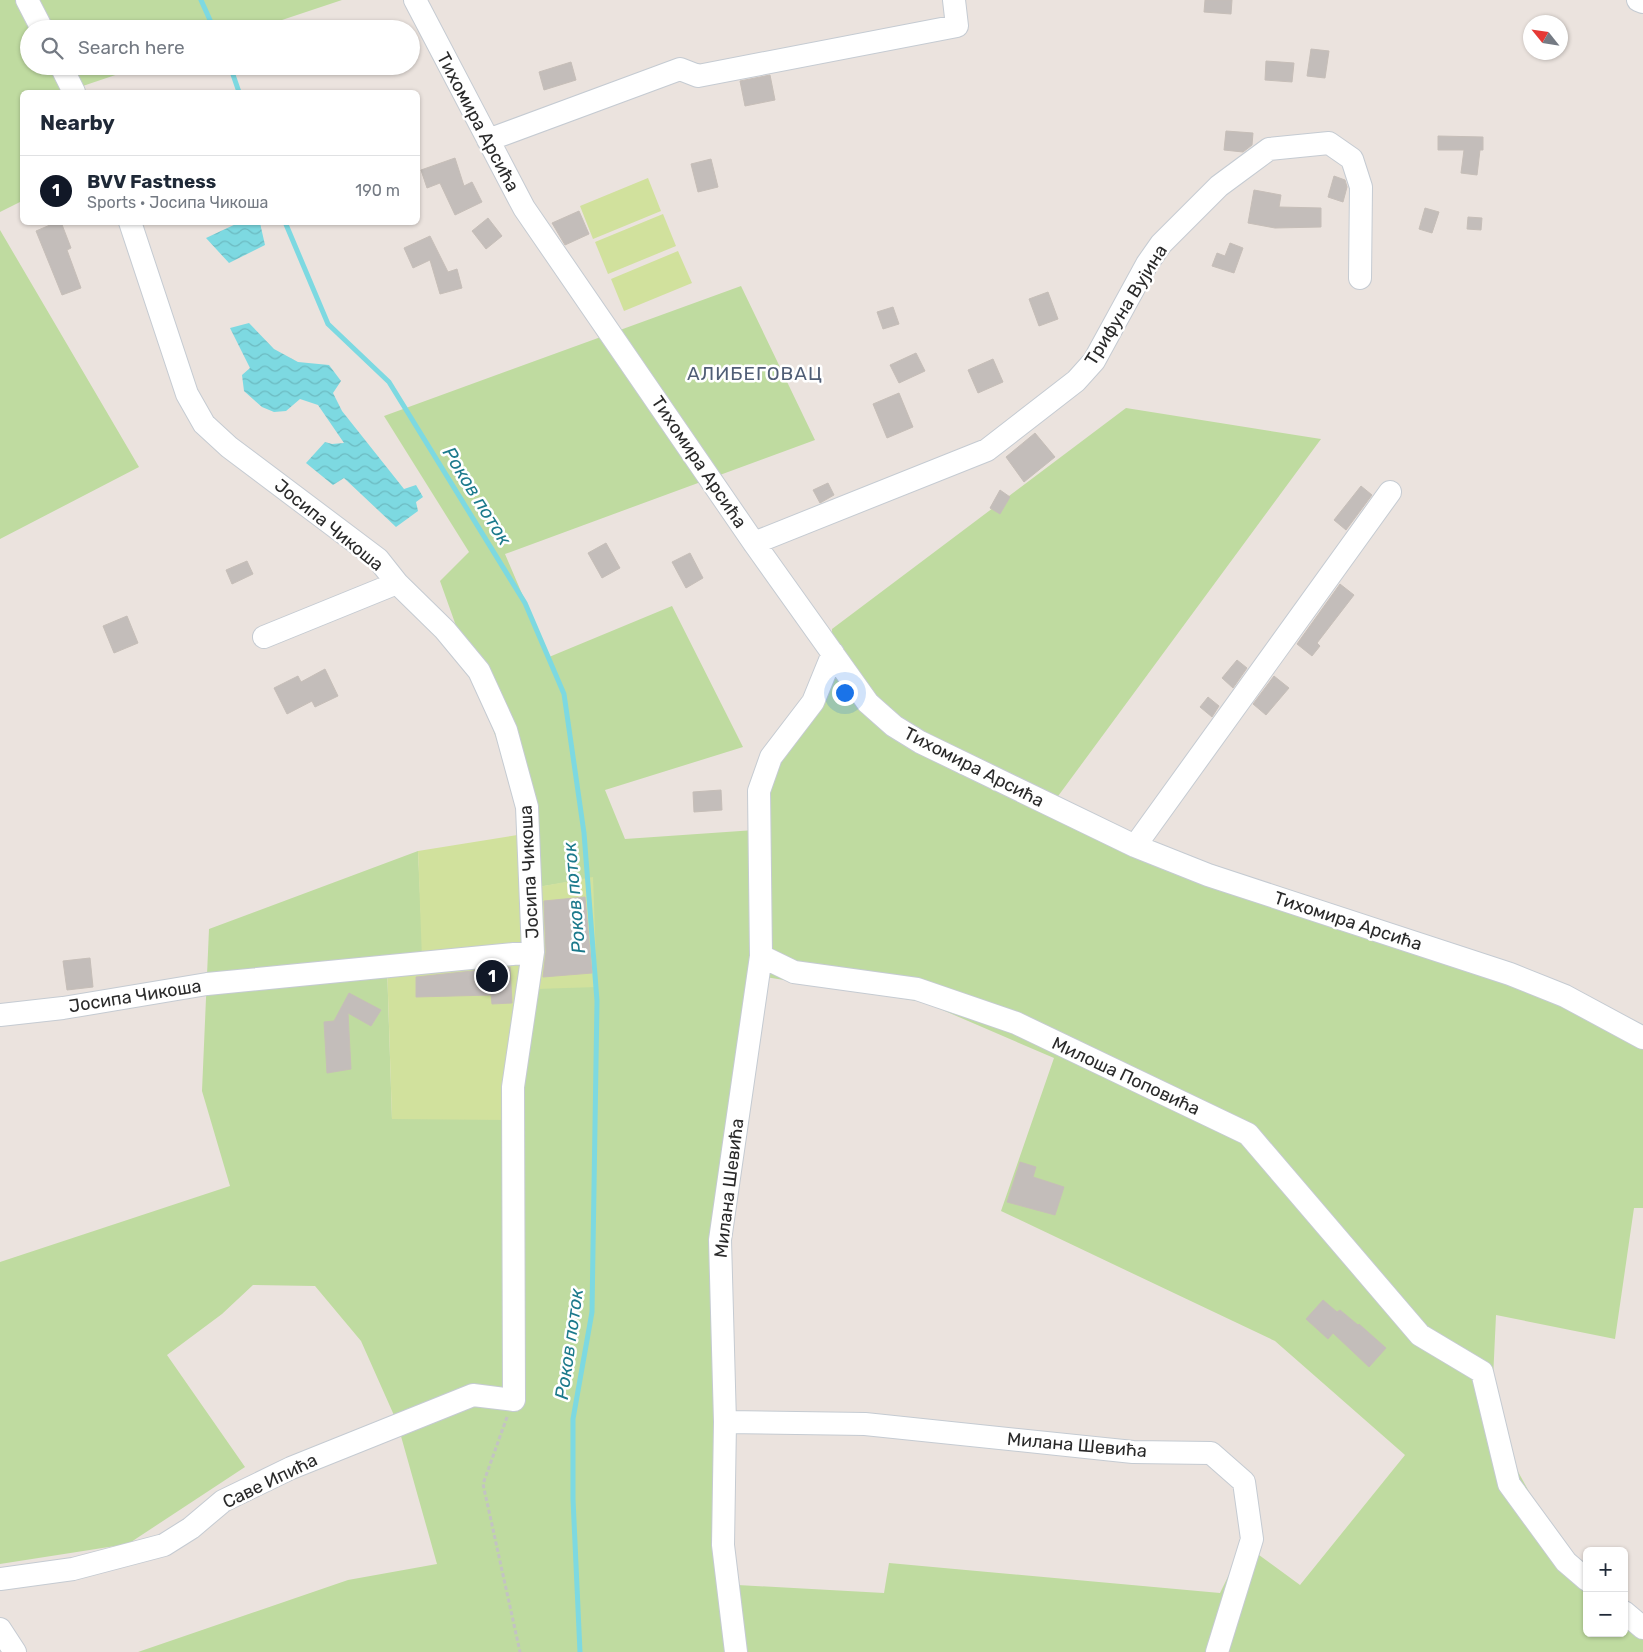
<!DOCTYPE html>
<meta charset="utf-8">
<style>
body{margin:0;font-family:Rubik,sans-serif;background:#f6f6f7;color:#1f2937}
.controls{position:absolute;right:15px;bottom:15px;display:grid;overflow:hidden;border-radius:8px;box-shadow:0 1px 4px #0004}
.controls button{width:45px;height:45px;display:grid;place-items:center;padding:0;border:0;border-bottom:1px solid #e0e1e3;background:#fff;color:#1f2937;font:25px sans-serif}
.compass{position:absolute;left:1523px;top:15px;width:45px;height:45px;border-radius:50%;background:#fff;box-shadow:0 1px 4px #0004;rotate:300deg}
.you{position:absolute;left:844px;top:692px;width:18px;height:18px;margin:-12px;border:4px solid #fff;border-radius:50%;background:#1a73e8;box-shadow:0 0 0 8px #1a73e833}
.badge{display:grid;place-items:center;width:32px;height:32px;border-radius:50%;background:#111827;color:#fff;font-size:16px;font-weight:700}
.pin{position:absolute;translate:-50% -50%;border:2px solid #fff;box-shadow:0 1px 5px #0006}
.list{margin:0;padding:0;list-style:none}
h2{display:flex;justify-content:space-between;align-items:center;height:65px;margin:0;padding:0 20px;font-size:21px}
h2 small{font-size:16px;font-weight:400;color:#747a83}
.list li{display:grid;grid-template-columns:32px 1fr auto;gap:15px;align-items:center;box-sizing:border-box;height:70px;padding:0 20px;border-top:1px solid #e0e1e3}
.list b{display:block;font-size:19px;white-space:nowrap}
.list p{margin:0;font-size:16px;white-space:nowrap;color:#747a83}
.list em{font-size:16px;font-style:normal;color:#747a83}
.icon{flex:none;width:28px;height:28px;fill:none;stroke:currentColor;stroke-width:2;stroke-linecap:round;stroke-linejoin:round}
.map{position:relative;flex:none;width:1643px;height:1652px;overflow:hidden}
.search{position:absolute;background:#fff;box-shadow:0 1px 4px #0004;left:20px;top:20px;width:400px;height:55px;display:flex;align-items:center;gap:12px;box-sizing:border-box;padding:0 18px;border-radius:28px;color:#747a83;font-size:19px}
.panel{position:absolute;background:#fff;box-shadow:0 1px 4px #0004;left:20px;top:90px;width:400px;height:135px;border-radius:8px}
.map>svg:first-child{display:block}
</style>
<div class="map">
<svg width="1643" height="1652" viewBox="0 0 1643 1652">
<defs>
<pattern id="water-waves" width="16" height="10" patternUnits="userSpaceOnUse" patternTransform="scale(1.25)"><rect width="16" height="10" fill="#7dd9e1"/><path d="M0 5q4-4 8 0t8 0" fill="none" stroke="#6cbac1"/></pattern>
</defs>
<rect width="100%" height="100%" fill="#ebe3de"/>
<path fill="#bfdba0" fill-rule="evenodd" d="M0 0H342L255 29H29V66H142L71 90 72 92H22V201L0 212Z
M0 230 139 467 0 539Z
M741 286 815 440 505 554 549 657 672 606 743 747 605 790 625 839 755 830 760 763 833 664 832 629 1126 408 1321 439 1053 803 1643 1034V1208H1634L1615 1339 1496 1315 1491 1422 1551 1532 1587 1569V1633H1624V1607L1643 1626V1652H138L348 1580 437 1564 397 1422 361 1341 315 1286 253 1285 222 1314 167 1355 245 1467 128 1544 0 1564V1262L230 1186 202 1091 209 929 418 851 423 959 387 965 392 1119 536 988 593 878 532 888 530 833 440 581 469 552 384 416ZM759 976 924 1002 1054 1058 1001 1211 1275 1341 1405 1455 1300 1585 1244 1544 1220 1593 889 1563 884 1593 720 1584 716 1234Z"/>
<path fill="#d1e19d" d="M648 178 661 211 593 239 580 206Z
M663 214 676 246 608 274 595 242Z
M678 251 692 283 624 311 611 279Z
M530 833 532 888 593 877 597 987 536 989 513 1120 392 1119 387 964 422 959 418 851Z"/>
<path fill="url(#water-waves)" d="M238 223H260L265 245 229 263 206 238Z
M249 323 274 349 298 362 329 365 341 381 333 393 342 411 404 489 416 485 423 497 416 502 418 511 396 527 344 478 333 485 306 463 325 442 332 444 344 443 318 405 300 399 286 411 274 412 262 407 244 391 242 375 250 368 230 328Z"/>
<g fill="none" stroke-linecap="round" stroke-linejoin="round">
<path stroke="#7dd9e1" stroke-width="5" d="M201 0 214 29
M230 66 239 92
M285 222 328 324 389 382 525 603 564 694 584 833 597 1001 592 1312 573 1419V1499L580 1652"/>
</g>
<path fill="#c3bdba" stroke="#c6beb8" d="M1205 0H1232L1231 14 1204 12Z
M1311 49 1329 51 1325 78 1307 76Z
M1266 61 1294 63 1292 82 1265 80Z
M571 62 576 80 544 90 539 72Z
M770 75 775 100 745 106 740 81Z
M1226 131 1253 133 1252 145 1243 152 1224 150Z
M1438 136 1483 137V150H1480L1477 175 1461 173 1464 150H1438Z
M455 158 464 186 472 182 482 202 455 215 440 183 427 188 421 170Z
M711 159 718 187 698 192 691 164Z
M1334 176 1345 180 1347 187 1343 202 1328 197Z
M1254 190 1281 195 1279 207 1321 208V227L1275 228 1248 223Z
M1425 208 1439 212 1432 233 1419 229Z
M579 211 589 234 565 245 552 223Z
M1468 217 1482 218 1481 230 1467 229Z
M488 218 502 236 486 249 472 231Z
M57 222H61L71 248 67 250 81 288 62 295 36 231Z
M430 236 448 272 457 269 462 288 440 294 430 260 413 268 404 248Z
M1230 243 1243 248 1234 273 1212 266 1217 253 1225 256Z
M1048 292 1058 319 1039 326 1029 299Z
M893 307 899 324 883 329 877 312Z
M916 353 925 371 899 383 890 365Z
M993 359 1003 382 978 393 968 370Z
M899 393 913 427 887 438 873 404Z
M1035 433 1055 457 1024 482 1006 457Z
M828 483 834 495 820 503 813 490Z
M1361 486 1372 495 1346 530 1334 520Z
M1000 490 1010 497 1000 514 990 508Z
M606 543 620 568 602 578 588 553Z
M690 553 703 578 686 588 672 562Z
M247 561 253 574 232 584 226 570Z
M1340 584 1354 595 1317 643 1320 646 1312 656 1297 644Z
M127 616 138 643 114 653 103 626Z
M1237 660 1247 668 1233 688 1222 678Z
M325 669 338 696 315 707 312 701 287 714 274 688 298 676 301 682Z
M1274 676 1289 688 1266 715 1253 704Z
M1208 697 1219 706 1212 717 1200 707Z
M721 790 722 810 694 812 693 792Z
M585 897 592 973 543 977 546 952 544 901Z
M90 958 93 987 67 990 63 961Z
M510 967 512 1003 492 1004 491 995 416 997V977Z
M349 993 381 1010 371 1026 348 1013 351 1069 327 1073 324 1022 334 1021Z
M1020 1162 1036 1167 1033 1177 1064 1187 1055 1215 1007 1202Z
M1323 1300 1337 1312 1340 1310 1358 1325 1359 1324 1386 1348 1369 1367 1333 1333 1328 1339 1306 1319Z"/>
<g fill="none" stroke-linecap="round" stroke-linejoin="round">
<g stroke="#c5cbd2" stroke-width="24">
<path id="minor" d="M27 0 42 29
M415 0 524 208 754 543 868 703 894 726 920 742 1135 846 1208 875 1510 974 1565 996 1643 1038
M1638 0 1643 2
M61 66 74 92
M488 140 680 69 698 76 957 26 954 0
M754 543 987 450 1076 381 1094 361 1147 264 1161 244 1219 186 1269 149 1329 143 1352 159 1361 187 1360 278
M264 637 397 583
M1135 846 1390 492
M761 956 794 972 917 989 1016 1023 1248 1134 1420 1335 1482 1372 1509 1484 1566 1562 1587 1580
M0 1015 63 1008 207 984 533 952
M725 1422 865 1424 1133 1452 1211 1453 1244 1482 1252 1539 1217 1652
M0 1579 73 1569 164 1545 191 1528 223 1501 291 1468 473 1395 514 1400 513 1087 533 952 527 807 506 730 479 671 445 630 397 583 378 559 229 447 204 424 187 394 130 222
M1624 1612 1643 1628
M0 1629 15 1652
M736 1652 723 1545 725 1422 720 1240 761 956 759 791 771 757 813 702 833 653"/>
</g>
<path stroke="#c3c3c3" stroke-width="3" stroke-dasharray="4 2.5" stroke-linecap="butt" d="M507 1417 483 1484 520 1652"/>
<use href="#minor" stroke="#fff" stroke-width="22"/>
</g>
<g text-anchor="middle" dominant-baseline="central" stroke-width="5" stroke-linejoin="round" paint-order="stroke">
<g font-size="18" fill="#2a2a2a" stroke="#fff">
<text transform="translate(478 122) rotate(62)">Тихомира Арсића</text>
<text transform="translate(1126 305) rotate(-58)">Трифуна Вујина</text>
<text transform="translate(699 462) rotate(56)">Тихомира Арсића</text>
<text transform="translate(329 525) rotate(39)">Јосипа Чикоша</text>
<text transform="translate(974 767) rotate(27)">Тихомира Арсића</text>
<text transform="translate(529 872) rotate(-93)">Јосипа Чикоша</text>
<text transform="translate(1348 921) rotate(18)">Тихомира Арсића</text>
<text transform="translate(135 996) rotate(-9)">Јосипа Чикоша</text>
<text transform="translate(1126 1076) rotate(25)">Милоша Поповића</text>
<text transform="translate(729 1188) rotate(-83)">Милана Шевића</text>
<text transform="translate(1077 1445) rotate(5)">Милана Шевића</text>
<text transform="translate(270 1481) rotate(-26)">Саве Ипића</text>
</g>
<g font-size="19" letter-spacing="1" fill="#505e76" stroke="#fff">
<text x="755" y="373">АЛИБЕГОВАЦ</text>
</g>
<g font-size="19" font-style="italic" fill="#1c7a8c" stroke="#fff">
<text transform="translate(477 496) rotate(58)">Роков поток</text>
<text transform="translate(574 898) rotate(-95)">Роков поток</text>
<text transform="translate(569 1344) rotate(-82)">Роков поток</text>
</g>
</g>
</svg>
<div class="controls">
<button>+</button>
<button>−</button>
</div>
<svg class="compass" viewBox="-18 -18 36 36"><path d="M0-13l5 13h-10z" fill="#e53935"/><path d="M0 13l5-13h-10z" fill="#747a83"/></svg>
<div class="you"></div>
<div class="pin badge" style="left:492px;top:976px">1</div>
<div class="search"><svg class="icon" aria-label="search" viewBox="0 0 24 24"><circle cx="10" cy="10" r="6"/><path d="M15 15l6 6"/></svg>Search here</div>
<section class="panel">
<h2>Nearby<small></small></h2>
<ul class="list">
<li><span class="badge">1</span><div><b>BVV Fastness</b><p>Sports · Јосипа Чикоша</p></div><em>190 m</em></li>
</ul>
</section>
</div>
